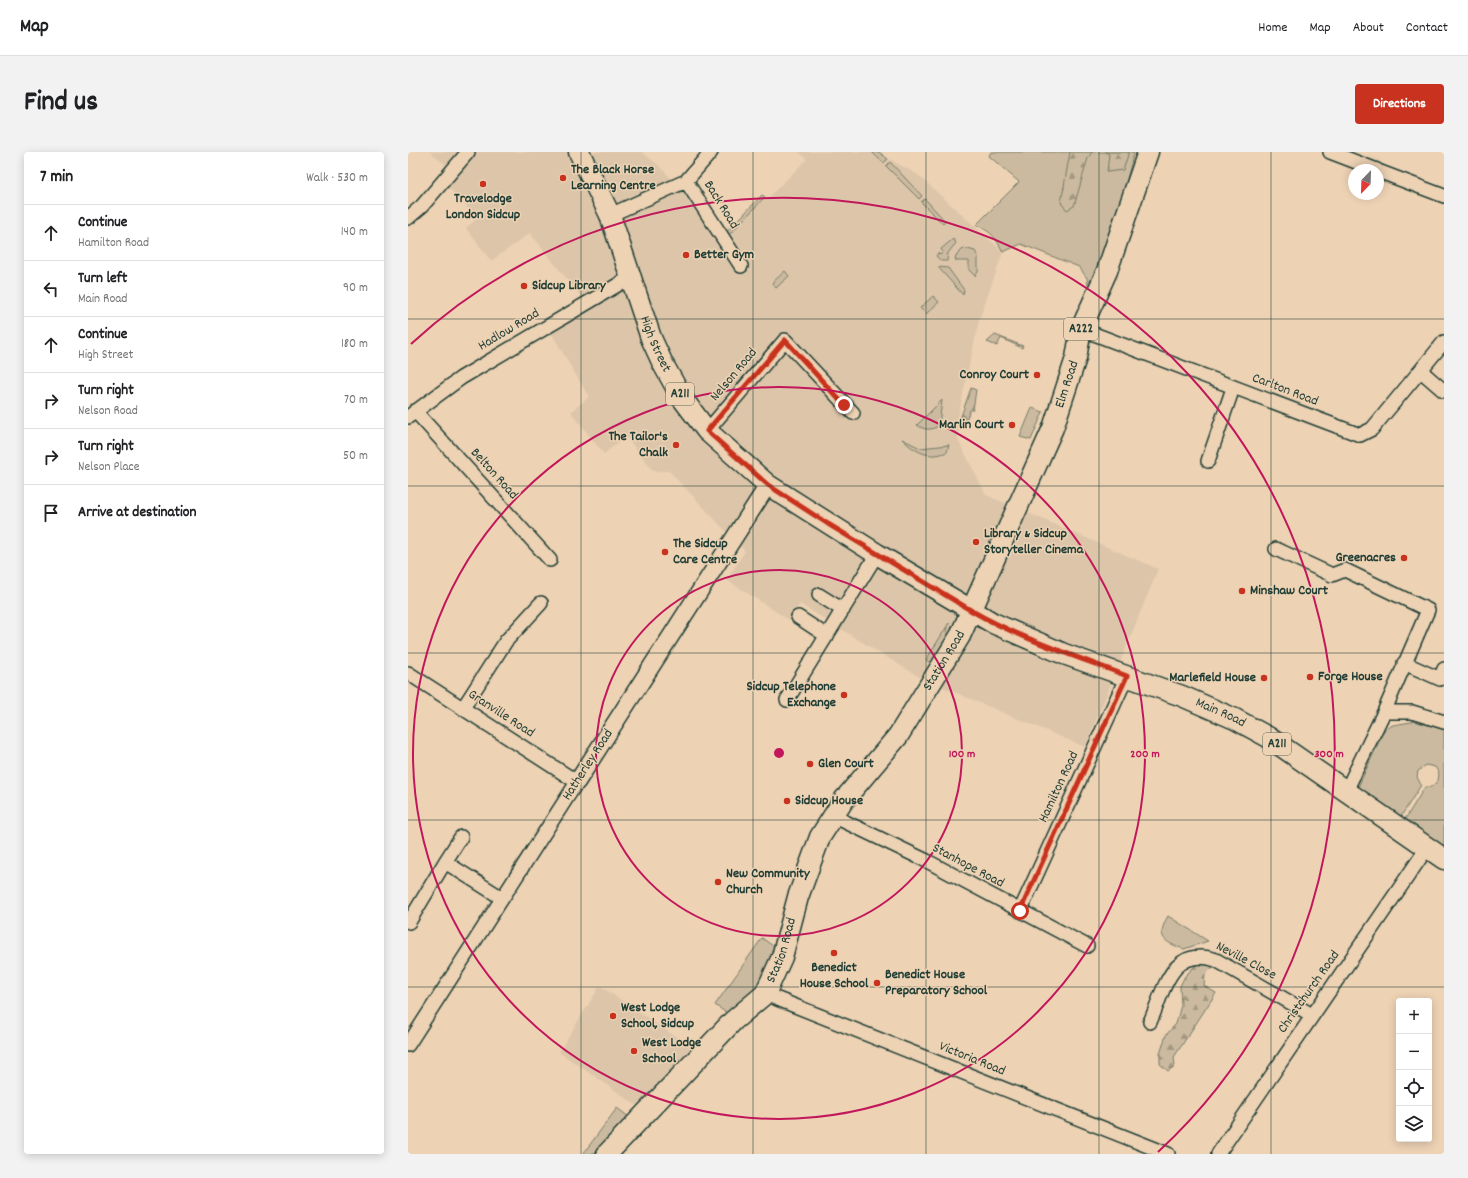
<!DOCTYPE html>
<meta charset="utf-8">
<style>
body{margin:0;font-family:Dekko,sans-serif;background:#f2f2f2;color:#202124}
.controls{position:absolute;right:12px;bottom:12px;display:grid;overflow:hidden;border-radius:4px;box-shadow:0 2px 10px #0003}
.controls button{width:36px;height:36px;display:grid;place-items:center;padding:0;border:0;border-bottom:1px solid #e0e0e0;background:#fff;color:#202124;font:20px sans-serif}
.compass{position:absolute;left:940px;top:12px;width:36px;height:36px;border-radius:50%;background:#fff;box-shadow:0 2px 10px #0003;rotate:203deg}
.stop{position:absolute;width:12px;height:12px;margin:-9px;border:3px solid #c8321e;border-radius:50%;background:#fff}
.stop.end{background:#c8321e;border-color:#fff;box-shadow:0 1px 4px #0008}
.list{margin:0;padding:0;list-style:none}
h2{display:flex;justify-content:space-between;align-items:center;height:52px;margin:0;padding:0 16px;font-size:17px}
h2 small{font-size:13px;font-weight:400;color:#757577}
.list li{display:grid;grid-template-columns:26px 1fr auto;gap:12px;align-items:center;box-sizing:border-box;height:56px;padding:0 16px;border-top:1px solid #e0e0e0}
.list b{display:block;font-size:15px;white-space:nowrap}
.list p{margin:0;font-size:13px;white-space:nowrap;color:#757577}
.list em{font-size:13px;font-style:normal;color:#757577}
.icon{flex:none;width:22px;height:22px;fill:none;stroke:currentColor;stroke-width:2;stroke-linecap:round;stroke-linejoin:round}
.map{position:relative;flex:none;width:1036px;height:1002px;overflow:hidden;border-radius:4px}
header{display:flex;align-items:center;gap:24px;box-sizing:border-box;height:56px;padding:0 20px;background:#fff;border-bottom:1px solid #e0e0e0}
header strong{font-size:19px}
nav{display:flex;gap:22px;margin-inline-start:auto;font-size:14px}
.intro{display:flex;align-items:center;justify-content:space-between;box-sizing:border-box;height:96px;padding:0 24px}
h1{margin:0;font-size:28px}
.button{padding:10px 18px;border-radius:4px;background:#c8321e;color:#fff;font-size:14px;font-weight:700}
main{display:flex;gap:24px;padding:0 24px}
aside{flex:1;background:#fff;border-radius:4px;box-shadow:0 2px 10px #0003}
.map>svg:first-child{display:block}
</style>
<header>
<strong>Map</strong>
<nav><a>Home</a><a>Map</a><a>About</a><a>Contact</a></nav>
</header>
<div class="intro"><h1>Find us</h1><a class="button">Directions</a></div>
<main>
<aside>
<h2>7 min<small>Walk · 530 m</small></h2>
<ul class="list">
<li><svg class="icon" aria-label="ahead" viewBox="0 0 24 24"><path d="M12 20V5M6 11l6-6 6 6"/></svg><div><b>Continue</b><p>Hamilton Road</p></div><em>140 m</em></li>
<li><svg class="icon" aria-label="left" viewBox="0 0 24 24"><path d="M17 20v-9H6M10 6l-5 5 5 5"/></svg><div><b>Turn left</b><p>Main Road</p></div><em>90 m</em></li>
<li><svg class="icon" aria-label="ahead" viewBox="0 0 24 24"><path d="M12 20V5M6 11l6-6 6 6"/></svg><div><b>Continue</b><p>High Street</p></div><em>180 m</em></li>
<li><svg class="icon" aria-label="right" viewBox="0 0 24 24"><path d="M7 20v-9h11M14 6l5 5-5 5"/></svg><div><b>Turn right</b><p>Nelson Road</p></div><em>70 m</em></li>
<li><svg class="icon" aria-label="right" viewBox="0 0 24 24"><path d="M7 20v-9h11M14 6l5 5-5 5"/></svg><div><b>Turn right</b><p>Nelson Place</p></div><em>50 m</em></li>
<li><svg class="icon" aria-label="arrive" viewBox="0 0 24 24"><path d="M6 21V4h12l-3 4 3 4H6"/></svg><div><b>Arrive at destination</b></div></li>
</ul>
</aside>
<div class="map">
<svg width="1036" height="1002" viewBox="0 0 1036 1002">
<defs>
<pattern id="forest-firs" width="22" height="20" patternUnits="userSpaceOnUse"><rect width="22" height="20" fill="#cbba9f"/><path d="M5 1l3.5 6h-7zM16 11l3.5 6h-7z" fill="#a49882"/></pattern>
</defs>
<rect width="100%" height="100%" fill="#edd2b4"/>
<filter id="ink" filterUnits="userSpaceOnUse"><feTurbulence type="fractalNoise" baseFrequency=".025" numOctaves="2"/><feDisplacementMap in="SourceGraphic" scale="8" xChannelSelector="R" yChannelSelector="G"/><feConvolveMatrix kernelMatrix="1 2 1 2 8 2 1 2 1" color-interpolation-filters="sRGB"/></filter>
<g filter="url(#ink)">
<path fill="#dcc5a9" d="M22 0H234L250 13 314 79 362 44 399 7 391 0H468L510 23 595 100 571 168 550 265V288L578 343 750 417 677 595 513 526 392 452 381 468 319 428 337 399 261 319H245L218 284 196 302 163 260 181 245 141 177 180 153 122 81 83 109 58 76 70 66 38 33 48 21Z
M192 834 283 895 231 955 151 900Z"/>
<path fill="#cbba9f" stroke="#757c6a" d="M464 0H471L480 7 475 11Z
M583 0H726L690 138 680 133 679 126 671 115 613 92 595 100C588 86 583 79 568 73L611 30 581 4Z
M482 10 514 44 511 47 478 14Z
M354 43 357 45 319 85 317 82Z
M517 47 537 69 535 72 513 50Z
M545 87 548 91 540 101 539 109H533L528 104 530 101 532 103 535 100 533 97Z
M556 96 567 99 570 105V120L567 124 561 118V109H548L547 105Z
M530 115 540 116 556 138 555 143Z
M377 119 381 124 368 136 364 131Z
M525 144 531 150 518 162 512 156Z
M534 248 531 273C524 279 516 278 509 273Z
M624 256 635 260 623 288 612 285Z
M494 287 512 296 541 293 539 300C521 308 506 299 494 287Z
M541 471 538 486 524 512 518 508Z
M1009 569 1024 572 1036 576V697L996 669 1017 635H1023L1030 629 1031 621 1027 615 1018 613 1010 619 1009 625 1013 633 992 666 950 635 977 577 985 573Z
M760 764 800 789 776 797C755 790 748 785 760 764Z
M354 786 369 797 358 821 345 842 323 864 307 853Z
M209 956 225 968 189 1002H175Z"/>
<path fill="url(#forest-firs)" stroke="#757c6a" d="M662 0H684L680 6 666 54 659 58 653 51Z
M697 0H721L715 18 699 20 701 2Z
M587 183 615 194 614 196 593 186 589 194 579 190Z
M563 236 568 238 565 258H562L556 273 553 272 552 267Z
M794 811 801 812 804 816 797 823 796 834 808 841 766 905 767 914 760 919 752 912V902L758 883 768 872 773 853 772 834 777 824 787 814Z"/>
<g fill="none" stroke-linecap="round" stroke-linejoin="round">
<g stroke="#1f3d34" stroke-width="16">
<path id="minor" d="M922 0 969 18
M970 19 1036 44
M278 29 333 114
M202 63 278 29 303 0
M0 66 14 54 60 0
M673 177 952 283 964 277 1036 190
M1013 219 1036 239
M7 259 142 408
M0 265 53 226 223 125
M299 279 377 188 445 261
M800 309 825 236
M868 397 924 423 937 418 1020 458 976 560
M411 443 435 458
M390 465 419 484
M996 511 1032 527 1036 517
M0 521 169 630 0 893
M379 548 469 402
M55 556 98 489 133 451
M938 639 976 560H1004L1036 570
M425 664 519 709 679 794
M37 710 53 685
M612 759 719 524
M1 770 37 710 94 746
M357 842 760 1002
M742 870C756 839 763 793 808 808L904 863
M810 1002 1019 696"/>
</g>
<g stroke="#1f3d34" stroke-width="19">
<path id="tertiary" d="M169 630 360 333"/>
</g>
<g stroke="#1f3d34" stroke-width="23">
<g id="primary">
<path id="s1" d="M171 0 202 63 243 186 255 212 274 246 299 279 360 333 469 402 585 471 656 502 774 544 827 567 860 585 1036 707"/>
<path id="s2" d="M199 1002 325 869 357 842 374 805 390 745 412 685 435 649 490 584 552 484 645 276 668 206 673 177 699 119 740 0"/>
</g>
</g>
<use href="#minor" stroke="#edd2b4" stroke-width="13"/>
<use href="#tertiary" stroke="#edd2b4" stroke-width="16"/>
<use href="#primary" stroke="#edd2b4" stroke-width="20"/>
</g>
</g>
<g fill="none" stroke-linecap="round" stroke-linejoin="round" filter="url(#ink)">
<path stroke="#c8321e" stroke-width="5" d="M436 253 377 188 299 279 360 333 420 372 564 459C613 487 667 504 719 524L612 759"/>
</g>
<path fill="none" stroke="#1f3d34" stroke-width="1" stroke-opacity="0.55" d="M173 0V1002M345 0V1002M518 0V1002M691 0V1002M863 0V1002M0 167H1036M0 334H1036M0 501H1036M0 668H1036M0 835H1036"/>
<g fill="none" stroke="#c2185b" stroke-width="2">
<circle cx="371" cy="601" r="183"/>
<circle cx="371" cy="601" r="366"/>
<path d="M3 192A550 550 0 0 1 750 1000"/>
</g>
<g fill="#c8321e" stroke="#edd2b4" stroke-width="1.5">
<circle cx="155" cy="26" r="4"/>
<circle cx="75" cy="32" r="4"/>
<circle cx="278" cy="103" r="4"/>
<circle cx="116" cy="134" r="4"/>
<circle cx="629" cy="223" r="4"/>
<circle cx="604" cy="273" r="4"/>
<circle cx="268" cy="293" r="4"/>
<circle cx="568" cy="390" r="4"/>
<circle cx="257" cy="400" r="4"/>
<circle cx="996" cy="406" r="4"/>
<circle cx="834" cy="439" r="4"/>
<circle cx="902" cy="525" r="4"/>
<circle cx="856" cy="526" r="4"/>
<circle cx="436" cy="543" r="4"/>
<circle cx="402" cy="612" r="4"/>
<circle cx="379" cy="649" r="4"/>
<circle cx="310" cy="730" r="4"/>
<circle cx="426" cy="801" r="4"/>
<circle cx="469" cy="831" r="4"/>
<circle cx="205" cy="864" r="4"/>
<circle cx="226" cy="899" r="4"/>
</g>
<g text-anchor="middle" dominant-baseline="central" stroke-width="3" stroke-linejoin="round" paint-order="stroke">
<g fill="#edd2b4" stroke="#5d6a5a" stroke-width="1">
<rect x="656" y="166" width="34" height="22" rx="3"/>
<rect x="258" y="231" width="28" height="22" rx="3"/>
<rect x="855" y="581" width="28" height="22" rx="3"/>
</g>
<g font-size="13" font-weight="bold" fill="#1f3d34">
<text x="673" y="177">A222</text>
<text x="272" y="242">A211</text>
<text x="869" y="592">A211</text>
</g>
<g font-size="14" font-weight="bold" fill="#1f3d34" stroke="#edd2b4" text-anchor="start">
<text x="163" y="18">The Black Horse<tspan x="163" dy="16">Learning Centre</tspan></text>
<text x="75" y="47" text-anchor="middle">Travelodge<tspan x="75" dy="16">London Sidcup</tspan></text>
<text x="286" y="103">Better Gym</text>
<text x="124" y="134">Sidcup Library</text>
<text x="621" y="223" text-anchor="end">Conroy Court</text>
<text x="596" y="273" text-anchor="end">Marlin Court</text>
<text x="260" y="285" text-anchor="end">The Tailor's<tspan x="260" dy="16">Chalk</tspan></text>
<text x="576" y="382">Library &amp; Sidcup<tspan x="576" dy="16">Storyteller Cinema</tspan></text>
<text x="265" y="392">The Sidcup<tspan x="265" dy="16">Care Centre</tspan></text>
<text x="988" y="406" text-anchor="end">Greenacres</text>
<text x="842" y="439">Minshaw Court</text>
<text x="910" y="525">Forge House</text>
<text x="848" y="526" text-anchor="end">Marlefield House</text>
<text x="428" y="535" text-anchor="end">Sidcup Telephone<tspan x="428" dy="16">Exchange</tspan></text>
<text x="410" y="612">Glen Court</text>
<text x="387" y="649">Sidcup House</text>
<text x="318" y="722">New Community<tspan x="318" dy="16">Church</tspan></text>
<text x="426" y="816" text-anchor="middle">Benedict<tspan x="426" dy="16">House School</tspan></text>
<text x="477" y="823">Benedict House<tspan x="477" dy="16">Preparatory School</tspan></text>
<text x="213" y="856">West Lodge<tspan x="213" dy="16">School, Sidcup</tspan></text>
<text x="234" y="891">West Lodge<tspan x="234" dy="16">School</tspan></text>
</g>
<g font-size="14" fill="#1f3d34" stroke="#edd2b4">
<text transform="translate(313 53) rotate(58)">Back Road</text>
<text transform="translate(101 178) rotate(-31)">Hadlow Road</text>
<text stroke="none"><textPath href="#s1" startOffset="207">High Street</textPath></text>
<text transform="translate(326 223) rotate(-50)">Nelson Road</text>
<text stroke="none"><textPath href="#s2" startOffset="911">Elm Road</textPath></text>
<text transform="translate(877 238) rotate(21)">Carlton Road</text>
<text transform="translate(86 322) rotate(48)">Belton Road</text>
<text stroke="none"><textPath href="#s2" startOffset="608">Station Road</textPath></text>
<text stroke="none"><textPath href="#s1" startOffset="899">Main Road</textPath></text>
<text transform="translate(93 562) rotate(33)">Granville Road</text>
<text transform="translate(180 613) rotate(-57)">Hatherley Road</text>
<text transform="translate(651 635) rotate(-65)">Hamilton Road</text>
<text transform="translate(560 714) rotate(28)">Stanhope Road</text>
<text stroke="none"><textPath href="#s2" startOffset="272">Station Road</textPath></text>
<text transform="translate(838 809) rotate(28)">Neville Close</text>
<text transform="translate(901 840) rotate(-55)">Christchurch Road</text>
<text transform="translate(564 907) rotate(22)">Victoria Road</text>
</g>
</g>
<circle cx="371" cy="601" r="6" fill="#c2185b" stroke="#edd2b4" stroke-width="2"/>
<g font-size="12" text-anchor="middle" font-weight="bold" fill="#c2185b" stroke="#edd2b4" stroke-width="3" stroke-linejoin="round" paint-order="stroke">
<text x="554" y="605">100 m</text>
<text x="737" y="605">200 m</text>
<text x="921" y="605">300 m</text>
</g>
</svg>
<div class="controls">
<button>+</button>
<button>−</button>
<button><svg class="icon" aria-label="locate" viewBox="0 0 24 24"><circle cx="12" cy="12" r="6"/><path d="M12 2v4M12 18v4M2 12h4M18 12h4"/></svg></button>
<button><svg class="icon" aria-label="layers" viewBox="0 0 24 24"><path d="M12 4l9 5-9 5-9-5zM3 14l9 5 9-5"/></svg></button>
</div>
<svg class="compass" viewBox="-18 -18 36 36"><path d="M0-13l5 13h-10z" fill="#e53935"/><path d="M0 13l5-13h-10z" fill="#757577"/></svg>
<div class="stop" style="left:612px;top:759px"></div>
<div class="stop end" style="left:436px;top:253px"></div>
</div>
</main>
